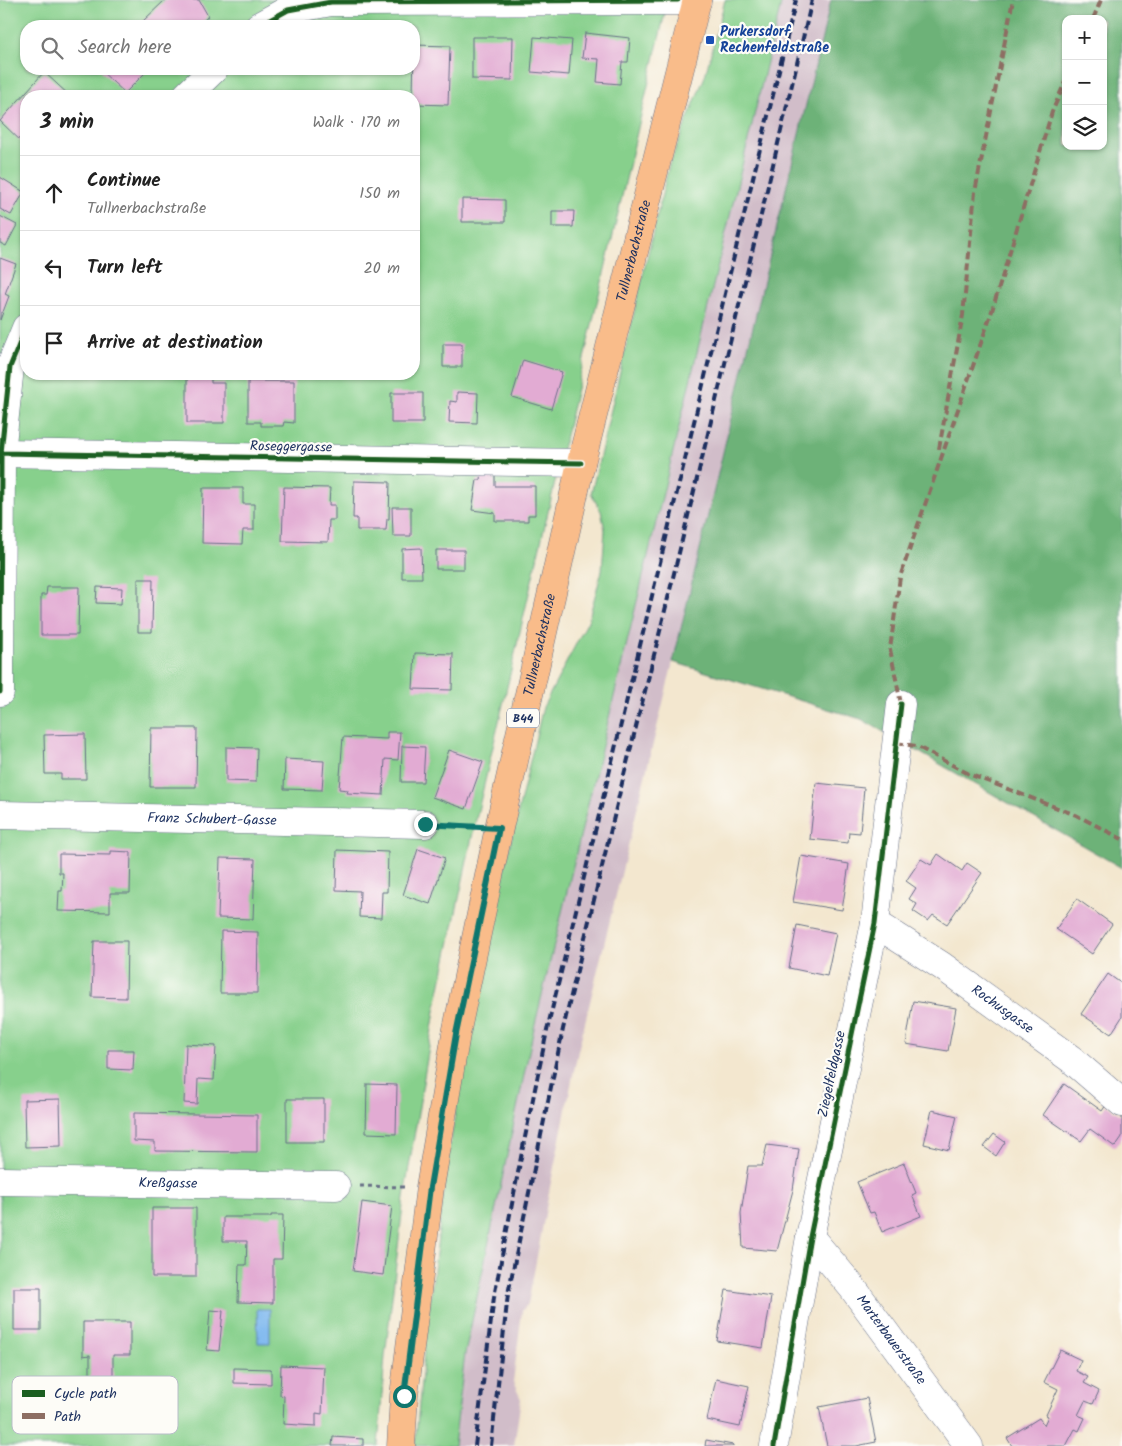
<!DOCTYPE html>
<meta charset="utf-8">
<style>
body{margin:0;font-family:Kalam,sans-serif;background:#f2f2f2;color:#222}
.controls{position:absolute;right:15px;top:15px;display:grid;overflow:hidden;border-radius:10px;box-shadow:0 1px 4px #0004}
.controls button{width:45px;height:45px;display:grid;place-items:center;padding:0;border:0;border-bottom:1px solid #e0e0e0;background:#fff;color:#222;font:25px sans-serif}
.stop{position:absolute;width:15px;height:15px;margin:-11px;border:4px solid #0f766e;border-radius:50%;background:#fff}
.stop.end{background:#0f766e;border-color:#fff;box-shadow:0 1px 5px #0008}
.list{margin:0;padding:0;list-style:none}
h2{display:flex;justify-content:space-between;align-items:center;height:65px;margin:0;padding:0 20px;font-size:21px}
h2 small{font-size:16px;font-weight:400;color:#767676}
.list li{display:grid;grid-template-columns:32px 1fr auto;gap:15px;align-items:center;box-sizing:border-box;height:75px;padding:0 20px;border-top:1px solid #e0e0e0}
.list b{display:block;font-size:19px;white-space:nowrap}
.list p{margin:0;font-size:16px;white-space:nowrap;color:#767676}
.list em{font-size:16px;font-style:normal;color:#767676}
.icon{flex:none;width:28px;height:28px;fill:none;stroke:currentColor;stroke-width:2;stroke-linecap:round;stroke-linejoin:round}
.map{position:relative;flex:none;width:1122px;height:1446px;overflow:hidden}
.search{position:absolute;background:#fff;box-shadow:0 1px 4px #0004;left:20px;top:20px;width:400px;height:55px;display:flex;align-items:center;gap:12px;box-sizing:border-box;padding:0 18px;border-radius:20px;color:#767676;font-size:19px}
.panel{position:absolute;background:#fff;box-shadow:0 1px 4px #0004;left:20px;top:90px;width:400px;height:290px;border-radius:20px}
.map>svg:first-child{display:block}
</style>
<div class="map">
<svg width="1122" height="1446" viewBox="0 0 1122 1446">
<rect width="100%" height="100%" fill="#fdfcf7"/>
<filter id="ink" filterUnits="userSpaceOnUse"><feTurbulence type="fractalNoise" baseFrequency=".02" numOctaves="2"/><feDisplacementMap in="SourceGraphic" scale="10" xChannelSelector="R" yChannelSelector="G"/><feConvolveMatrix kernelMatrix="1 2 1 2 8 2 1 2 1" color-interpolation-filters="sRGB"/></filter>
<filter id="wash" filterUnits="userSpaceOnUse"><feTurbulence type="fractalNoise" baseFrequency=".0096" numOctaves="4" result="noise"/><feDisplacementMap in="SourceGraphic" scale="20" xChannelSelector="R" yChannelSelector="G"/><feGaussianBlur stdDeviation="1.12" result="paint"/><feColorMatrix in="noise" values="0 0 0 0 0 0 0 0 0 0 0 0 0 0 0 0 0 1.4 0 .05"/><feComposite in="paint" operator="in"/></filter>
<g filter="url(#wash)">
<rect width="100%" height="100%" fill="#f3e7cf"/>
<path fill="#d1bdc9" d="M782 0H831L673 662 578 1051 550 1187 528 1304 522 1311 513 1382 521 1399 514 1446H454L465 1354 534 1028Z"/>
<path fill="#87d08c" stroke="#518075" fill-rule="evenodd" d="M0 0H668L474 828 435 1011 404 1197 385 1356 378 1446H0ZM26 26H414V69H26ZM26 96H414V374H26Z
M725 0H782L534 1028 465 1354 454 1446H415L425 1342 448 1157 471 1018 499 891 543 707 588 621 602 571 605 530 601 511 591 494 669 165 705 76Z"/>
<path fill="#6db278" stroke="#44706b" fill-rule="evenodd" d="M831 0H1122V868L861 719 673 662ZM1066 19H1103V146H1066Z"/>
<path fill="#7eb8ef" stroke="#4c74a6" d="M257 1309H270V1343H258Z"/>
<g id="blocks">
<path fill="#e2abd3" d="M165 0H199L208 16 201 24 202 26H146L142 22Z
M585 33 630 38 628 62H622L620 84 597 82 599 59 582 58Z
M472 37H513L512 80 472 79Z
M534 37 572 40 569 75 531 72Z
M414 45 450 46 448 105 414 104V96H413Z
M103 69H149L125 93 101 71Z
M44 72 70 96H26V146L0 121Z
M0 177 24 192 11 215 0 209Z
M462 199 505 200V222H462Z
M552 211H574L573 227H552Z
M0 216 17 225 6 246 0 243Z
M0 258 16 264 5 294 9 296 0 320Z
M443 344H462V367H443Z
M523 360 562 372 551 409 512 397Z
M187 374H211V383H224V423H187Z
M248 381H294V423L284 422 283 426H261V422H248Z
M457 392 478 393 477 423 449 422 450 401 457 402Z
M391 393H423V423H391Z
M482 470H495V486H535V515H528V521H495V513L472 510 477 480H481Z
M354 481 390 482 389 519H387L386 530H357V518H353Z
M284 487 330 488 329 505H335V520H329L328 542 282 541Z
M203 488H243V504H254V530H243L242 544 202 543Z
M392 507H411V536H393Z
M421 548 422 578H402V549Z
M436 550H464V569H436Z
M138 579H153L152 632H138Z
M47 587H79L78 635H41V595H46Z
M97 587 122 588 121 604 96 603Z
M415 653 453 654 452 690 413 689Z
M151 728H197L196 787H150Z
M387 732H400L398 760 385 759 383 795 347 793 348 790 339 789 343 737 387 739Z
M85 734 86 779H61V774H45L44 735Z
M402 746 425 747 423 782H401Z
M226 747 257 748 256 782 226 781Z
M449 750 483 762 466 809 432 797Z
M285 759 324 761 322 790 284 789Z
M816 783 864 788 860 833 849 832 848 843 810 839Z
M418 849 445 858 430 904 403 895Z
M337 850 388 852 387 892H382L381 918 359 917 360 891 336 890Z
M111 851 131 852 130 893H110V912L58 911 59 891H62L63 873H59V854L111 855Z
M938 854 962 871 967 863 982 873 947 924 933 915 928 921 913 911 917 904 909 899 916 888 906 881 921 859 931 865Z
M801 856 849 864 842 910 793 902Z
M220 858 255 859 253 919 218 918Z
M1077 899 1112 924 1092 954 1056 929Z
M797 925 836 933 827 976 789 968Z
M221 931 258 932 257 993H220Z
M94 941H127L126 998 92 997Z
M1108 974 1122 984V1017L1111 1034 1081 1014Z
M913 1001 956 1008 948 1051 906 1044Z
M186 1044 216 1046 214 1080 198 1079 197 1104 184 1103Z
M108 1050H134L133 1070 108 1069Z
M367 1084 397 1085 396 1134 366 1133Z
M1064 1084 1102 1111 1106 1105 1122 1116V1137L1115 1147 1090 1129 1081 1141 1043 1115Z
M60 1099 61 1146 25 1147 24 1100Z
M287 1099H324V1142H287Z
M932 1110 957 1116 949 1150 924 1144Z
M134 1113 257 1115V1152L155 1151V1142L134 1141Z
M994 1134 1005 1142 996 1156 984 1147Z
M767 1145 799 1149 793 1190 777 1251 743 1248 741 1213 748 1166H762Z
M904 1163 916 1193 912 1195 921 1216 882 1232 874 1212 870 1213 857 1182Z
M362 1202 392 1206 383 1275 353 1271Z
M152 1208H196V1277H152Z
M271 1215H283L282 1259H273V1303L238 1302 239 1265H246L247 1241H223V1217H271Z
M14 1288H41V1330H14Z
M726 1290 771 1297 763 1348 717 1341Z
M210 1310 223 1311 219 1351 207 1350Z
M83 1322H130V1355H113V1403H90V1355L83 1356Z
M1060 1350 1081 1360 1076 1371 1088 1377 1084 1383 1099 1391 1093 1404 1085 1401 1078 1415 1085 1418 1079 1431 1075 1429 1066 1446H1012L1007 1438 1039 1418 1044 1425 1048 1416 1046 1415 1058 1389 1044 1382Z
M281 1365 324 1367 322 1414 316 1413V1426L283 1424 284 1396 280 1395Z
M234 1368 271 1369V1384L234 1383Z
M716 1379 749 1386 740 1427 707 1420Z
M867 1398 876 1442 856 1446H827L819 1407Z
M333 1437 363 1439V1446H332Z
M706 1440 733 1445V1446H705Z"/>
</g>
</g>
<g filter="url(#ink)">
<use href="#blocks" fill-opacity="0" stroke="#676f86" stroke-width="1"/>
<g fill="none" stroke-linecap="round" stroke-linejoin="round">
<g stroke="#676f86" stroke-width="29">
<g id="street">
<path d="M259 26 288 10 331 2 697 1"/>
<path d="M186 96 214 69"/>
<path d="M1 453 581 463"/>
<path d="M0 692 1 453 10 367 26 328"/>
<path id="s1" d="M0 815 425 824"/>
<path id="s2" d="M875 923 942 966 1071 1059 1122 1103"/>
<path id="s3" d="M0 1181 336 1186"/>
<path id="s4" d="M810 1237 852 1287 969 1446"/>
<path d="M774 1446 810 1237 875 923 901 704"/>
</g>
</g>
<g stroke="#676f86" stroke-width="29">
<g id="primary">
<path id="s5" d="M401 1446 404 1396 430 1187 456 1034 499 828 581 463 697 0"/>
</g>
</g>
<path stroke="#676f86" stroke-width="3" stroke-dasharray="4 4" stroke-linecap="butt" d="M449 825 473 827
M360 1186 404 1187"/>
<use href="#street" stroke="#fff" stroke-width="28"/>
<use href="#primary" stroke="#f9bc8a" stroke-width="28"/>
<path stroke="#1b2f5e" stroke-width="4" stroke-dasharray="8 4" stroke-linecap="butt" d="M475 1446 494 1297 523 1147 548 1026 796 0
M491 1446 508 1294 563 1029 623 779 660 631 762 211 812 0"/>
<path stroke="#8d6e63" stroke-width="4" stroke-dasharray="8 4" stroke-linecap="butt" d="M1093 19 1101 0
M939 449 963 315 975 192 1013 0
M901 704 890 649 900 577 991 314 1052 112 1066 80
M896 743 916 746 971 775 1076 815 1122 839"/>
<g stroke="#fdfcf7" stroke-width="8">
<path id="cycleway" d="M259 26 288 10 331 2 678 0
M1 453 581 463
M0 692 1 453 10 367 26 328
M774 1446 810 1237 875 923 901 704"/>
</g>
<use href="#cycleway" stroke="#1b5e20" stroke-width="5"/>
</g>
</g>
<g fill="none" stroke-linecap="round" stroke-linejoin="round" filter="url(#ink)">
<path stroke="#0f766e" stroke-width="6" d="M404 1396 430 1187 456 1034 499 828 425 824"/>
</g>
<rect fill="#1a4fb4" stroke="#fdfcf7" stroke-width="2" x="705" y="35" width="10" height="10" rx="2.5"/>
<g text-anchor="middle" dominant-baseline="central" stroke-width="4.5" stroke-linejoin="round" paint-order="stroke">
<rect fill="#fdfcf7" stroke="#5f6c8c" stroke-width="1" x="507" y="708.5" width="32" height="19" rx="4"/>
<g font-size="12" font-weight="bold" fill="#1b2f5e">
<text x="523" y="718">B44</text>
</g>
<g font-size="14" font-weight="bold" fill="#164399" stroke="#fdfcf7" text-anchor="start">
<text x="720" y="32">Purkersdorf<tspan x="720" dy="16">Rechenfeldstraße</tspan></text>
</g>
<g font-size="14" fill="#1b2f5e" stroke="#fdfcf7">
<text stroke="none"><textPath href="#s5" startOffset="1219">Tullnerbachstraße</textPath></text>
<text transform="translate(291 447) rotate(1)">Roseggergasse</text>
<text stroke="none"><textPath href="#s5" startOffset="814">Tullnerbachstraße</textPath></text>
<text stroke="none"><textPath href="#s1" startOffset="212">Franz Schubert-Gasse</textPath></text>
<text stroke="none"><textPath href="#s2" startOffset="154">Rochusgasse</textPath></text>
<text transform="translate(832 1074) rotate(-78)">Ziegelfeldgasse</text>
<text stroke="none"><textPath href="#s3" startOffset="168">Kreßgasse</textPath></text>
<text stroke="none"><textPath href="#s4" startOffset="131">Marterbauerstraße</textPath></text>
</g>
</g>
<rect x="12" y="1376" width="166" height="58" rx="8" fill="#fdfcf7" stroke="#b9bec9" stroke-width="1"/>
<rect x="22" y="1390" width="23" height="7" fill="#1b5e20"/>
<rect x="22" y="1413" width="23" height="6" fill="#8d6e63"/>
<g font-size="14" fill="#1b2f5e">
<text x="54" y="1398">Cycle path</text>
<text x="54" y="1421">Path</text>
</g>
</svg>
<div class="controls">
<button>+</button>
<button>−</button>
<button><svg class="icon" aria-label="layers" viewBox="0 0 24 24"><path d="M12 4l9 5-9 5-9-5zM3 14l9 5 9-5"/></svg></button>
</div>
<div class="stop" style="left:404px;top:1396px"></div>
<div class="stop end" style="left:425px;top:824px"></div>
<div class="search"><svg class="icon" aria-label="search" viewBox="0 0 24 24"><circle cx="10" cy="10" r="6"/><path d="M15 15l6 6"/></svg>Search here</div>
<section class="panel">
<h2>3 min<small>Walk · 170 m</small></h2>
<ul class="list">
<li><svg class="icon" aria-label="ahead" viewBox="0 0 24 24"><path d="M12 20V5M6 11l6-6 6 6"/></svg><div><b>Continue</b><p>Tullnerbachstraße</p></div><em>150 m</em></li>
<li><svg class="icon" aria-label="left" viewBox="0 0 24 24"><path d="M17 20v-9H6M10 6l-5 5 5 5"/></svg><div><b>Turn left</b></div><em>20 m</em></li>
<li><svg class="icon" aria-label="arrive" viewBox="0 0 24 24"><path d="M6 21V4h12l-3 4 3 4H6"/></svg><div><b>Arrive at destination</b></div></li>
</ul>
</section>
</div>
